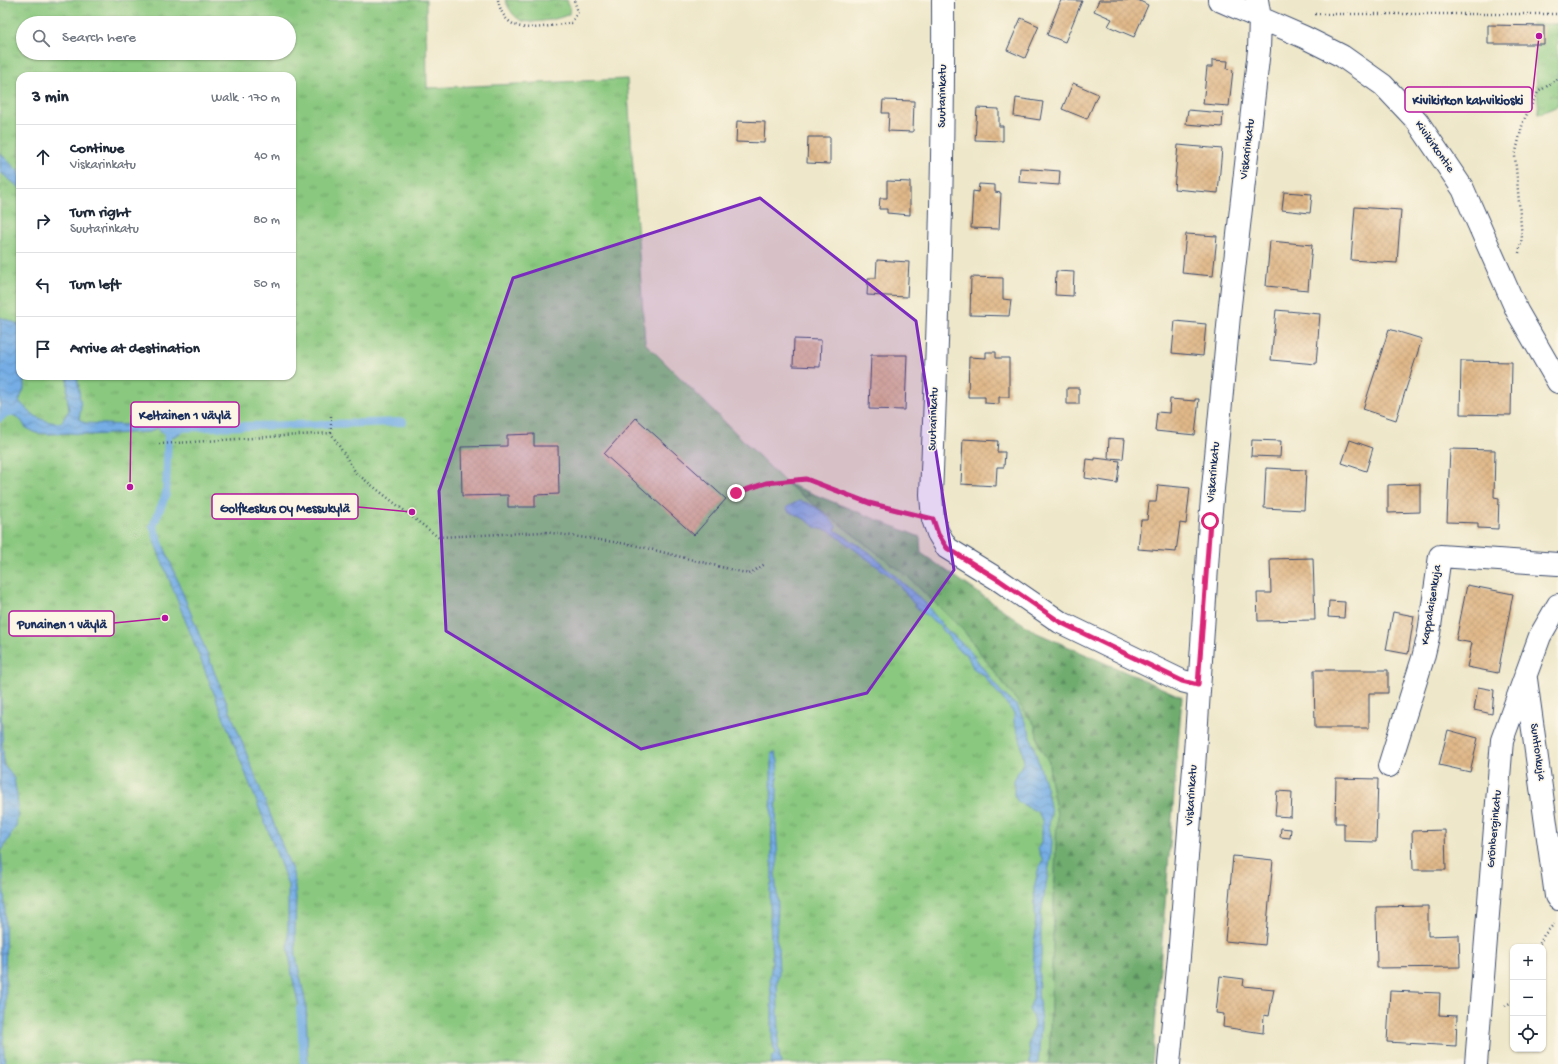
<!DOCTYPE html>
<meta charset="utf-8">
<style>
body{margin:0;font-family:"Gochi Hand",sans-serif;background:#f6f6f7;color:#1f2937}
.controls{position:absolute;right:12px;bottom:12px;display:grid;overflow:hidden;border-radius:8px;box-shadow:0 1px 3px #0004}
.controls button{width:36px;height:36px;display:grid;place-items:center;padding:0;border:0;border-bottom:1px solid #e0e1e3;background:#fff;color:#1f2937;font:20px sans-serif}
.stop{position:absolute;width:12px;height:12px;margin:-9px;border:3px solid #db2777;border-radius:50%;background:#fff}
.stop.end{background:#db2777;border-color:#fff;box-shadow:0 1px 4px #0008}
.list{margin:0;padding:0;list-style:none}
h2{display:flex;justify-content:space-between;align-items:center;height:52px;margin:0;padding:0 16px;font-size:17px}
h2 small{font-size:13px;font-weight:400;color:#747a83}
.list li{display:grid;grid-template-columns:26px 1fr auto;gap:12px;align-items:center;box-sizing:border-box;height:64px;padding:0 16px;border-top:1px solid #e0e1e3}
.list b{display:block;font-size:15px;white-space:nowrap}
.list p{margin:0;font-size:13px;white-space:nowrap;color:#747a83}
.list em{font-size:13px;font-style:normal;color:#747a83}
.icon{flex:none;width:22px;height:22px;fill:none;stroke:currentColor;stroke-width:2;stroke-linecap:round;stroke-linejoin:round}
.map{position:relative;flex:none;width:1558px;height:1064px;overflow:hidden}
.search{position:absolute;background:#fff;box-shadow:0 1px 3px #0004;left:16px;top:16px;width:280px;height:44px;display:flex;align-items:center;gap:10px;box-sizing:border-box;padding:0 14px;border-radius:22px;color:#747a83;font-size:15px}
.panel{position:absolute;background:#fff;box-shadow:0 1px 3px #0004;left:16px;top:72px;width:280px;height:308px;border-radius:12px}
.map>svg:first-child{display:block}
</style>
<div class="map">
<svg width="1558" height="1064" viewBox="0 0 1558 1064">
<defs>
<pattern id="grass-tufts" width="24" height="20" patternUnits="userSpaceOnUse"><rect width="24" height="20" fill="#8ac87f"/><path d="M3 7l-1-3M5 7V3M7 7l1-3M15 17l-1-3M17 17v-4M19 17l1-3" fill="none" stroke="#70a36b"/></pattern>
<pattern id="forest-firs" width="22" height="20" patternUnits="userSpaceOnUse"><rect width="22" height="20" fill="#6fac6e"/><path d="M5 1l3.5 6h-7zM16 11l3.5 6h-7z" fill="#5a8c5e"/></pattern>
<pattern id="water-waves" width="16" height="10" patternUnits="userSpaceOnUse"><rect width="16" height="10" fill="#74ade4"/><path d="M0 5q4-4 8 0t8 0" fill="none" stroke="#5e8dbc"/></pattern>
<pattern id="building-cross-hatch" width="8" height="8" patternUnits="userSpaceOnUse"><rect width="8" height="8" fill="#e0b888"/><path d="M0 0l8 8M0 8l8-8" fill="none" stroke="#c09e78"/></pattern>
</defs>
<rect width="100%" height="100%" fill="#fcf5e5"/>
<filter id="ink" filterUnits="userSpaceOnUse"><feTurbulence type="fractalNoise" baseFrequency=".025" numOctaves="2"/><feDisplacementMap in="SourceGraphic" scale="8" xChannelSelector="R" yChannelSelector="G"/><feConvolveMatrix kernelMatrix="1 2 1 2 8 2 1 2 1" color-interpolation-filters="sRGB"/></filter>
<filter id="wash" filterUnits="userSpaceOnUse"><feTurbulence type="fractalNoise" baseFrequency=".012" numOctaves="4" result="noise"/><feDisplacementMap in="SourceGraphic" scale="16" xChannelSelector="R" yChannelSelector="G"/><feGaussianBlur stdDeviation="0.9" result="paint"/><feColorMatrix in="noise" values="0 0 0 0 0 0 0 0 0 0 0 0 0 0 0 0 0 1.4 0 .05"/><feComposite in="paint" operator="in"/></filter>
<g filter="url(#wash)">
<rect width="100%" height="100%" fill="#eee7c9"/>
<path fill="url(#grass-tufts)" stroke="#527c6e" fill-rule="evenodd" d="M0 0H426L427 88 627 79 645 343 786 483 906 575 963 630 1035 725 1039 746 1049 762 1050 778 1057 814 1049 1064H0ZM23 23H289V53H23ZM20 76H292V376H20Z
M505 0H567L570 7 569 14C561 19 532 24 523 21 514 18 509 9 505 0Z
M1532 24H1558V106L1539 114Z"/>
<path fill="url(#forest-firs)" stroke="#456e66" d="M786 483 920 537 921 553 1035 632 1182 697 1152 1064H1049L1057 814 1050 778 1049 762 1039 746 1035 725 963 630 906 575Z"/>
<path fill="url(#water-waves)" stroke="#486ea1" d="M0 153 20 173V188L0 172Z
M0 317 18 324 20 328V376H24V389L19 401C31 415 42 423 61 423L69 410 67 396 68 376H77L81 407 79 419 85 423 146 426 170 424H180L186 430 175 436 168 437 157 428 150 432 89 435 70 433 50 434 36 433 25 427C22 419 14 414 5 413L0 418Z
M799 501C812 502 829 516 836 526L835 530 869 552 925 603 945 628 969 650 1002 693 1018 707 1029 731 1046 787 1051 812 1049 826 1052 842 1051 855 1041 914V956L1038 989 1041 1024 1038 1064H1030C1031 1057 1029 1051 1029 1044 1030 1027 1039 1030 1029 1009L1033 999 1034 943 1036 931 1034 888 1039 867 1043 861 1038 849 1042 839V820L1038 812 1018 802 1014 795V780L1024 761 1020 738 1014 722V713L984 676 973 668 967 655 957 649 940 626 918 609 894 579 830 531 817 528 803 518 788 511 787 507Z
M156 535 163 544 230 711 293 873 296 897 295 934 296 956 306 1005 308 1064H304L301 1016 292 975 288 945V885L271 838 154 541Z
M0 616C1 666 0 716 4 766L8 769 14 779 17 795 18 812 16 826 1 852 5 907 6 1013 3 1041 5 1064H0Z
M775 752 778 761 776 828 778 860 775 874 778 906 776 938 778 945 779 974 777 981 779 1032 778 1047 781 1064H771L772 1057 775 1053 772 1039V1009L770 979 772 960 770 920V889L772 882 771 764 772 753Z"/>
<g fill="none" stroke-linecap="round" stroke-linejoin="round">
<path stroke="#74ade4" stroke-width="8" d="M0 418 5 413 14 411
M174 428 403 422
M160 545 153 526 166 494 168 428
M300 1009 304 1064"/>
</g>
<g id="blocks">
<path fill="url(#building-cross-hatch)" d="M1061 0 1082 1 1065 42 1047 35Z
M1099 0H1138L1148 5 1134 37 1108 26 1112 19 1094 11Z
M1021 18 1039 26 1025 58 1007 50Z
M1488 25 1544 26V44H1488Z
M1212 60 1228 61 1227 69 1233 70 1229 106 1203 104 1207 67H1212Z
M1073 83 1098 94 1087 119 1062 109Z
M1016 98 1043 102 1040 120 1014 116Z
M883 100 914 101 913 132 888 131 889 113H882Z
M977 108 999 109V126H1003V141L975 140Z
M1188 110 1223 113 1222 127 1186 124Z
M737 121 765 122 764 143 736 142Z
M808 137H830V164L807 163Z
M1178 145 1222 149 1218 193 1174 189Z
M1020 168 1060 171 1059 185 1019 182Z
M887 181 910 182V215L887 213V209H879L880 198H887Z
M979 184 995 185V192L1001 193 999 229 971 228 973 191 978 192Z
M1284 192 1312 194 1310 213 1282 210Z
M1355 207 1401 210 1397 263 1351 260Z
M1186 234 1217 236 1213 276 1182 273Z
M1270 241 1312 245 1308 290 1266 286Z
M877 260 909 262 907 297 867 295 868 278H876Z
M1056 271 1074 272 1073 296 1055 295Z
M971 277 1003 278V299L1011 300 1009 316 970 315Z
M1276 310 1320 314 1316 364 1271 360Z
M1175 321 1206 324 1203 356 1172 353Z
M1389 329 1422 339 1396 420 1363 409Z
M794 339 821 340 820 367 793 366Z
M986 352H996V358H1009V397H999V404L985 403V397H968L969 357 986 358Z
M871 355H907L905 410 869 409Z
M1461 361 1512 362 1511 415 1460 414Z
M1067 388H1079V404H1067Z
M1170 399 1195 401V399H1199L1195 435 1155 431 1157 412 1169 413Z
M636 418 726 499 694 535 604 454Z
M534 434V446H558L559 494 535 495V507H508V495L462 496 461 447 507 446V435Z
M1109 438 1125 439 1123 459 1108 458Z
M963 439 998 441 997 452H1005L1004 467H997L996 486 961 484Z
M1252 440 1281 441 1280 457 1251 456Z
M1350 440 1373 448 1366 471 1342 463Z
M1450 449 1495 450 1494 497 1499 498 1498 529 1478 528V523L1447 522Z
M1095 458 1120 461 1117 483 1085 478 1087 459 1095 460Z
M1266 468 1306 470 1304 510 1264 508Z
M1420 484V512L1388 513V485Z
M1158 485 1190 488 1186 524 1180 523 1176 552 1138 549 1141 520H1147L1149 502H1156Z
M1313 558 1315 620 1258 621 1257 593H1271L1270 559Z
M1467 585 1513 594 1498 673 1467 667 1472 643 1456 640Z
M1329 601 1345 602 1344 618 1328 617Z
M1393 612 1414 616 1408 654 1386 650Z
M1314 670H1388V693H1369V728H1315Z
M1478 687 1494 690 1492 714 1474 710Z
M1448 730 1478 738 1470 772 1439 765Z
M1336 778 1378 779 1376 842 1344 841V823H1335Z
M1277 791 1292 792 1291 817 1275 816Z
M1281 828 1291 829 1290 838 1280 837Z
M1445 830 1446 870H1413L1412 831Z
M1233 856 1273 860 1265 945 1225 941Z
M1428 906V936L1459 935 1460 967 1377 968 1376 907Z
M1220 976 1244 979 1243 986 1274 989 1269 1016 1264 1015 1263 1033 1223 1027 1224 1014 1216 1013Z
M1390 991 1440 993 1439 1015 1457 1016 1456 1046 1387 1042Z"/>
</g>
</g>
<g filter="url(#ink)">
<use href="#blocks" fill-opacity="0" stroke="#3b4b6e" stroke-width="1"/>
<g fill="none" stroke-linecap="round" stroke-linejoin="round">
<g stroke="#3b4b6e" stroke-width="24">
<path id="minor" d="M943 0C944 165 938 330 931 495L933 519 938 533 947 548 999 580 1060 622 1182 681 1198 685
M1219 0 1304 37 1342 56 1383 85 1417 121 1463 189 1517 311 1558 382
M1526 679 1556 896 1558 899
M1389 766 1423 658 1429 633 1440 556 1558 564
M1169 1064 1179 957 1194 768 1210 521 1230 305 1259 50 1260 18 1257 0
M1476 1064 1502 740 1540 636 1558 605"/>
</g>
<path stroke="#3b4b6e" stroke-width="2.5" stroke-dasharray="1 3" stroke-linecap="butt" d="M498 0C506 40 541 26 571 23L578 12 574 0
M1315 14H1558
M1519 253 1522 238 1515 156 1523 122 1538 92 1558 79
M331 416V433L356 473 438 537 545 532 634 545 749 574 765 564
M159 444 331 433
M736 493 766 483 806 479 869 503 908 513
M1538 947 1544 935 1554 924
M1505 1006 1513 1001"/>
<use href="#minor" stroke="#fff" stroke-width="22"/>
</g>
</g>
<g fill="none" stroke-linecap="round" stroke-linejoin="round" filter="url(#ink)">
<path stroke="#db2777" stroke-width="5" d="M736 493 766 483 806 479 869 503 933 519 938 534 947 548 999 580 1060 622 1182 681 1198 685 1210 521"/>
</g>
<path fill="#7b2cbf" fill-opacity="0.2" stroke="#7b2cbf" stroke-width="3" stroke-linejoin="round" d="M760 198 916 321 954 570 867 693 641 749 446 631 439 491 513 278Z"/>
<g text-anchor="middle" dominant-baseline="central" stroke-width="3" stroke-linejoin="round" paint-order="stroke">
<g font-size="12" fill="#1b2f5e" stroke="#fcf5e5">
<text transform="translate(943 96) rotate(-89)">Suutarinkatu</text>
<text transform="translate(1434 147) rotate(55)">Kivikirkontie</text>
<text transform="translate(1248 149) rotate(-83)">Viskarinkatu</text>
<text transform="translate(934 419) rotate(-88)">Suutarinkatu</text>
<text transform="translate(1214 472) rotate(-85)">Viskarinkatu</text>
<text transform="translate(1432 605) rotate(-81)">Kappalaisenkuja</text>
<text transform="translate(1537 752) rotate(82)">Suntionkuja</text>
<text transform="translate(1192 795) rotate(-86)">Viskarinkatu</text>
<text transform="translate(1495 829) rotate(-85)">Grönberginkatu</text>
</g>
</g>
<path fill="none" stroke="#b5179e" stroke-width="1.5" d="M1539 36L1532 99M130 487L131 415M412 512L358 507M165 618L114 623"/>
<g fill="#b5179e" stroke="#fcf5e5" stroke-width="1.5">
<circle cx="1539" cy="36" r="4"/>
<circle cx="130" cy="487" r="4"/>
<circle cx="412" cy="512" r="4"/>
<circle cx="165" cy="618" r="4"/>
</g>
<g fill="#fcf5e5" stroke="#b5179e" stroke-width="1.5">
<rect x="1405" y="87" width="127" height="25" rx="4"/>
<rect x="131" y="402" width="108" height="25" rx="4"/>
<rect x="212" y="494" width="146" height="25" rx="4"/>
<rect x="9" y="611" width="105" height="25" rx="4"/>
</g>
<g font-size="13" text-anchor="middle" font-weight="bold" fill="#1b2f5e">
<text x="1468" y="104">Kivikirkon kahvikioski</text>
<text x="185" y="419">Keltainen 1 väylä</text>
<text x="285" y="512">Golfkeskus Oy Messukylä</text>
<text x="62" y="628">Punainen 1 väylä</text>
</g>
</svg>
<div class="controls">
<button>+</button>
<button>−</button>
<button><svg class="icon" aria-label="locate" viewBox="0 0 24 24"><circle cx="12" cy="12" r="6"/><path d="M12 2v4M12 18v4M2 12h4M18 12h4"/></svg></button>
</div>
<div class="stop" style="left:1210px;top:521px"></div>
<div class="stop end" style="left:736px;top:493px"></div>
<div class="search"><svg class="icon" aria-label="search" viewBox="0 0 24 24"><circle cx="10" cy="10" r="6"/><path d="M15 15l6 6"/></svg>Search here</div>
<section class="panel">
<h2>3 min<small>Walk · 170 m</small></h2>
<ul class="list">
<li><svg class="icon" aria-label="ahead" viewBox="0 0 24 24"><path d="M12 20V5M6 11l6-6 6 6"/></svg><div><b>Continue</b><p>Viskarinkatu</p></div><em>40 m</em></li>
<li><svg class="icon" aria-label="right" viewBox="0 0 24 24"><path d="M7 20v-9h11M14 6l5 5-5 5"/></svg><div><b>Turn right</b><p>Suutarinkatu</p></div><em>80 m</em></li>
<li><svg class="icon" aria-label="left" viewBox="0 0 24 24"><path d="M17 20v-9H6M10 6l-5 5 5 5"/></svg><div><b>Turn left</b></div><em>50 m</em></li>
<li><svg class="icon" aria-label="arrive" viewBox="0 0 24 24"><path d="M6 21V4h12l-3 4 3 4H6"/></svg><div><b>Arrive at destination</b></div></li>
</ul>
</section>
</div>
